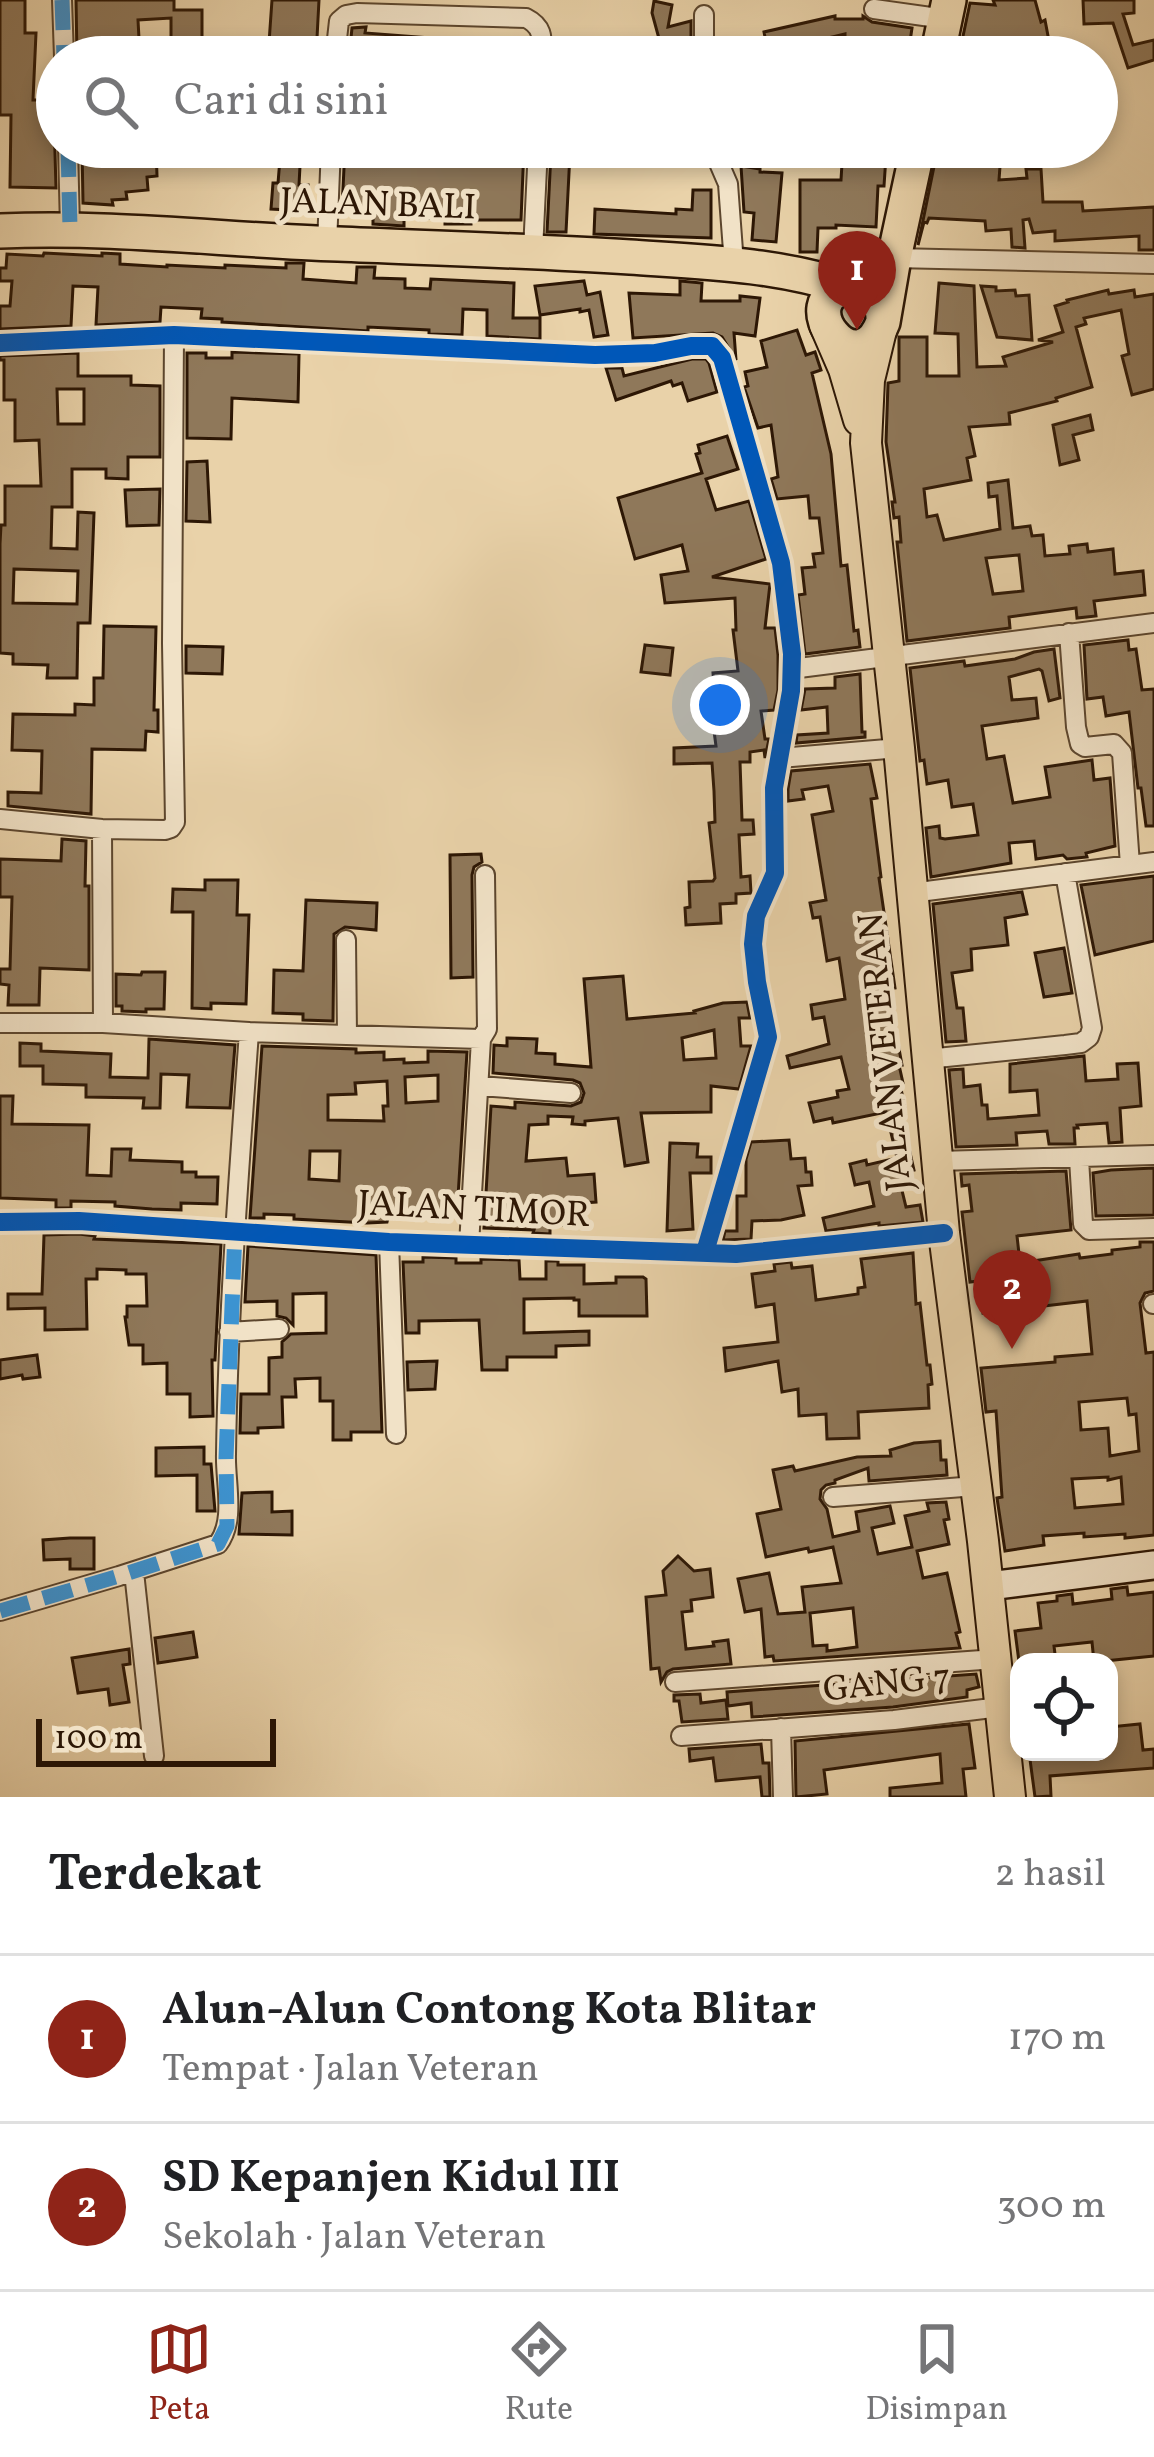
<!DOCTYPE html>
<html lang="id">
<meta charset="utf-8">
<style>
body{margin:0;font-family:Vollkorn,serif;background:#f6f6f6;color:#202124}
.controls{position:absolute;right:36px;bottom:36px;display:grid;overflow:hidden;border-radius:24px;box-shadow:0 6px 18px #0003}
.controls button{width:108px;height:108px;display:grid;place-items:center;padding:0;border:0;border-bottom:3px solid #e0e0e0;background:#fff;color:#202124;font:60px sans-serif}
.scale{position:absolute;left:36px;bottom:30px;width:240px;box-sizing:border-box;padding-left:12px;border:6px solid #2d1705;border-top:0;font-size:33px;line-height:42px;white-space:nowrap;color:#2d1705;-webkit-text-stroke:9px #f1e2c7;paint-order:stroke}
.you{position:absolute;left:720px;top:705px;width:42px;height:42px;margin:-30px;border:9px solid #fff;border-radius:50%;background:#1a73e8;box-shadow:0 0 0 18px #1a73e833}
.badge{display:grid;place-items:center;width:78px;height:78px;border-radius:50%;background:#8f2418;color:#fff;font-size:39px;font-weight:700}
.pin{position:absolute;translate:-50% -99px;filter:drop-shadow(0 3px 6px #0008)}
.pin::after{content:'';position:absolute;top:63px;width:42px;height:36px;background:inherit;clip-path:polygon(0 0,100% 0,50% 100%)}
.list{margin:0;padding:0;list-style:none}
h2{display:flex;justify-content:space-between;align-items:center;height:156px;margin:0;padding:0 48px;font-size:51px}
h2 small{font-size:39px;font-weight:400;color:#757577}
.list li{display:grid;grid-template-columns:78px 1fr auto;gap:36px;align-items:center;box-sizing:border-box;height:168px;padding:0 48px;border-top:3px solid #e0e0e0}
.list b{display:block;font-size:45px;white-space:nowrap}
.list p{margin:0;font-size:39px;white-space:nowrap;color:#757577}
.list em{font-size:39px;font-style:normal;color:#757577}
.icon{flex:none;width:66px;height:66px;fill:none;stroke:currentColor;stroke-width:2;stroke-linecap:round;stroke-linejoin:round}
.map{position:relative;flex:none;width:1154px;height:1797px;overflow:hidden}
.search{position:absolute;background:#fff;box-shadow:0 6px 18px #0003;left:36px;right:36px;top:36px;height:132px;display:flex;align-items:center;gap:30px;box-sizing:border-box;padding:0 42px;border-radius:66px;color:#757577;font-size:45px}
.sheet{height:492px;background:#fff}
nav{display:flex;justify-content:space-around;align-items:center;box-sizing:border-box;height:168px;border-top:3px solid #e0e0e0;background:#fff;font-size:33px;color:#757577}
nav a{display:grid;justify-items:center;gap:6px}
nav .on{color:#8f2418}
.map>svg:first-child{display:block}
</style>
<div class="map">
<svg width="1154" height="1797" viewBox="0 0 1154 1797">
<rect width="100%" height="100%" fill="#e9d2a9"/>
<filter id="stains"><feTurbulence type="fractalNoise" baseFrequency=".00167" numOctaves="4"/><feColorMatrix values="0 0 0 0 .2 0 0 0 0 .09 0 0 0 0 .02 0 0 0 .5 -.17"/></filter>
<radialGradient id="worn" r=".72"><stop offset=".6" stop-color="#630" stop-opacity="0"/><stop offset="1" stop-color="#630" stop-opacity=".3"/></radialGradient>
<path fill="#8f785a" stroke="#2d1705" stroke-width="3" fill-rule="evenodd" d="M0 0H25V33H36L33 100H48V118L54 119 56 188 10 187 11 115H0Z
M76 0H174V10H202V57H171V18L138 20 140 57H77Z
M272 0H319L316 57H268Z
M993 0H1035L1041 22 1045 20 1052 57H962L959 55 970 3 995 5Z
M1083 0H1134V13L1123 14 1133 45 1154 40V60L1128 68 1113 23 1084 24Z
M654 1 672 5 668 27 691 21V47L681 48 684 57H664L652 13Z
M835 16V19H863V16L872 22 912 28 908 55 879 51 880 42H845V34L786 48 788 57H769L764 32Z
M366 27 365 33 482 42 481 57 374 51V57H349L352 28Z
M82 147H156L157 176 147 177 148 190 126 192 127 199 112 200 113 205 83 203Z
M281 147H301L299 185H308L307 211 271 209 273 183H278Z
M353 147H524L521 220H471V224H445V219L404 217V226L373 224V209L342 208 345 148Z
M843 147H874L873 156H886L884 186H878L876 227 836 225V228H818L817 252H800V180H841Z
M938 147 939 150 1001 153 999 180 1027 178 1026 169H1041L1043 202H1082L1083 211 1154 207V250H1139V236L1055 241V231L1033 233 1029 219 1023 220 1025 248 1012 247 1011 229 986 231 985 221 929 218 927 223 924 222 918 245Z
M551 153H570L566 232H547Z
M741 166 760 169V172L782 173 776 242 752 240 754 213 744 212Z
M693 190H711V238L594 234 595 209 676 214V209L692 210Z
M44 253 102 256V253L120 254V264L167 267V265L225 268V265L286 268V263H304L303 279 356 283 357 267H375L374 278 405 279V288L430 289 431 279 514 283 513 318H540V339L487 336V310L463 309 462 335 429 334V330L368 327V331L222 322V319L201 318 202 309 161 307 160 322 96 325 98 287 73 286 71 326 0 329V306H10L12 281H0V268H6L7 254 43 256Z
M584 281 587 295 600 292 608 335 594 337 589 310 580 312V309L540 315 535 286Z
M680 281 702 283 701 301H740V296L760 298 755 336 734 333 736 360 722 337 713 333 633 338 629 293 680 295Z
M939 283 974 286 977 367 1006 366 1003 357 1053 342 1038 340 1063 332 1055 306 1068 302 1067 300 1108 290 1109 294 1134 290 1135 297 1154 294V389L1132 395 1122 356 1129 354 1121 310 1084 318 1086 324 1076 327 1092 387 1056 398 1057 401 1009 413 1010 424 969 427 975 456 967 458 971 480 924 489 927 517 937 515 944 540 1000 529 997 496 989 497 988 483 1008 480 1013 528 1030 526 1032 536 1043 535 1045 556 1070 554 1069 546 1087 544 1088 552 1113 549 1115 574 1143 571 1145 595 1094 601 1096 616 1077 618 1076 608 1009 617 1010 628 907 641 897 542H901L899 517 894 518 892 502H895L886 442 888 383 899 381V337H927V376H959L958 334 935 333ZM1019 555 1023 591 993 594 986 558Z
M981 286 996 287V291L1015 290 1016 296 1029 295 1032 340 997 337Z
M797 330 806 355 815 352 821 370 812 373 831 454 841 566 847 565 854 631 858 630 860 647 805 654 798 595 805 594 802 568 815 567 813 554 823 553 819 518H810L808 496 777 499 771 479 778 477 771 425 758 428 744 387 748 386 745 372 767 367 761 341Z
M232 352 299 354 298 402 232 398 231 439 187 438V353H206V358H232Z
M78 353V376H131V385L160 386V457H128V479L106 478V469H72V507H52L51 548 77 549 78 512 94 513 90 623H78L77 678H47L48 665 13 664V654L0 653V544L1 525H5V486H41L39 440 15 441V400H4V360H0V356ZM57 389H84V424H58ZM14 569 78 571 77 604 13 603Z
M692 359H706L709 363 717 392 688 401 682 383 673 386 671 381 616 400 606 368H622L624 376Z
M1090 415 1093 430 1073 435 1079 460 1060 465 1053 425Z
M727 436 738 469 706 479 716 510 749 501 766 559 712 577 770 584 765 628H775L778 655V690L774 710 761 711 765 739H769L765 758 764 750 750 752V762H740L742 820H753L754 834 739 835 741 877 750 876 751 893 736 894V903L720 904 721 923 686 925 685 908 690 907 689 882 713 881 715 878 709 823 715 822 714 791 712 763 674 764V748L716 746 710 701H715L713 673 738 671 733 630H736L735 598 665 603 661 575 688 571 682 545 635 559 618 498 702 473 696 454 700 453 698 445Z
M207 461 210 522 186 521 187 462Z
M160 489 159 525 127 526 125 490Z
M104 626 156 627 154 710H158V732L146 731 145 750 92 749 91 814 8 806V792L41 793 42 751 12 750 13 714 75 715V704L94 705V678H103Z
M1128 640 1129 650 1136 649 1142 690 1154 689V826H1146L1141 788H1138L1129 712 1106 716 1103 697 1087 699 1084 645Z
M645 645 673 648 670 675 641 672Z
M186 646 223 647 222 674 186 673Z
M1054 649 1060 698 1049 701 1042 671 1039 669 1009 677 1012 700 1036 698 1038 718 982 726 987 759 1004 756 1013 803 1050 797 1045 767 1092 760 1094 780 1110 778 1115 846 1086 853 1087 857 1067 859 1063 855 1036 859 1034 841 1009 843 1011 863 931 877 926 828 939 826 940 838 945 839 978 835 973 804 952 807 948 780 927 784 924 760 920 761 910 668 964 661 965 666 1015 659 1034 652Z
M860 674 862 732H865V737L796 743 797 735 828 733 827 707 801 710 805 689 835 688V677Z
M870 764 877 798 871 799 881 877 879 878 895 988 888 989 902 1065H899L903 1083 900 1084 905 1108 900 1109 914 1170 900 1173 899 1178 906 1207 920 1205 923 1222 879 1226V1223L826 1231 823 1218 874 1206 869 1182 855 1185 850 1164 866 1160 867 1165 897 1158 886 1112 833 1123 832 1118 814 1122 809 1103 838 1097 837 1091 849 1089 841 1057 790 1068 787 1056 829 1044 824 1017 813 1019 811 1005 845 999 839 958 827 961 820 917 813 918 810 903 826 900 812 815 833 811 828 786 802 790 804 799 788 801V789L791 771Z
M62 839 86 841 85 886H89V970L40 968 39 1005H8L9 985 0 984V969H10L12 897H0V859L61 861Z
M481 854 482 862 474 867 472 875 473 977 451 978 450 855Z
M1154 876V941L1095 955 1081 885Z
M205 880H238L237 915H249L246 1004 211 1003V1009L192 1008 193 912H172L173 889 205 890Z
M1022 892 1027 914 1005 918 1008 945 971 949 972 970 952 973 957 1008H963L966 1041 946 1042 933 904Z
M306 900 377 903 376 930 345 927 334 934 333 1021 303 1020V1014L273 1013 274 970 303 971Z
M1064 948 1072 993 1044 997 1035 953Z
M142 972H165L164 1009H146V1012L122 1011V1006H116V974L141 975Z
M623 976 627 1019 695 1013 694 1011 723 1003 747 1002 750 1018H739L741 1046H751L739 1089 711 1086V1112L641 1113 648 1162 625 1166 618 1118 585 1121V1125L572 1124 573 1117 548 1116V1124L529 1125 526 1161 566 1158 568 1176 594 1174 596 1202 567 1204 568 1225 550 1226V1234L533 1233 534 1230 484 1228 491 1106 515 1108V1102L571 1106 581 1102 584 1093 580 1083 573 1080 493 1073 494 1045 507 1046V1038L537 1039 536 1053 555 1054V1064L591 1067 584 979ZM714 1030 716 1058 684 1060 682 1038Z
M149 1039 235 1045 230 1108 187 1107 189 1075 161 1074 160 1108H143L144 1098 86 1097V1085L43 1084V1066H20V1043L41 1044V1051L111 1054 110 1077 148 1078Z
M262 1046 356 1049V1053L384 1052V1060L404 1059V1063L428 1062V1051L467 1052 457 1213 439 1212V1218H388L387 1222 367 1223 294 1219V1215L264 1214V1218H250ZM438 1075V1101L406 1103 405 1077ZM387 1081 388 1106H383L384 1121 328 1120V1095L356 1094 355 1083ZM310 1151H340L339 1181 309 1179Z
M1084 1056 1086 1081 1118 1079 1117 1064 1138 1063 1141 1106 1120 1108 1122 1142 1109 1143 1107 1123 1077 1125 1078 1128H1074L1075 1144H1049L1047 1131 1016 1133 1017 1145 956 1147 949 1070 963 1069 964 1087 980 1085 982 1105H987L988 1119 1039 1115 1037 1090 1010 1092V1064Z
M0 1096H13L12 1124 89 1125 87 1175 111 1176 112 1149H131L130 1160 182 1162V1172H196V1177H218L217 1204 181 1203V1210L152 1209 115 1206V1202L71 1201V1208H56V1200L0 1198Z
M789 1140 791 1159 805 1158 806 1172H811L812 1185 798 1186 804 1215 781 1220 752 1221 751 1239 723 1240 725 1231H737V1196H746V1159L751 1142Z
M670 1143 698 1144 697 1157H711V1173H690L693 1229 667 1231Z
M1154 1168V1215L1096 1216 1093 1173 1111 1170Z
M1066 1171 1071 1230 1017 1236 1020 1263 1079 1254 1080 1258 1112 1254V1250L1140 1247V1242H1154V1291L1145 1293 1140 1303 1146 1353 1154 1352V1535L1125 1538V1534L1084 1537V1533L1043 1536 1044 1545 1005 1551 997 1498 1002 1497 996 1411 986 1412 981 1368 1055 1362V1357L1092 1354 1087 1301 983 1313 979 1281 970 1282 962 1212 972 1211 969 1185 962 1186 961 1174ZM1127 1398 1129 1415 1136 1414 1139 1451 1110 1456 1108 1428 1081 1430 1079 1402ZM1108 1477V1480L1121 1477 1123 1504 1075 1508 1072 1479Z
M79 1234 95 1236 94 1239 221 1244 215 1360H212L213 1416 190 1417V1394H167V1363L143 1364V1345H129L125 1317H127V1306H147L146 1274H126V1270L97 1269V1279H86L87 1329 45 1330V1308L8 1309V1294H42L44 1235Z
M248 1246 376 1255 382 1432H351V1440H333V1401H320V1378L295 1379 296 1397H282L283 1427 258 1428V1433H240L241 1394H269V1358L282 1357V1342L291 1334 326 1333V1293L293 1294V1325L286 1318 277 1316V1301L245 1302Z
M913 1253 916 1304 920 1303 927 1365H930L932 1384 928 1385 929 1408 858 1412 859 1438 827 1439 826 1414 799 1416 798 1389 782 1392 778 1361 726 1371 724 1348 778 1342 774 1304 756 1307 752 1274 775 1271 774 1264 791 1262 792 1268 812 1266 816 1300 858 1294V1288L865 1287 861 1259Z
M423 1257 456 1258V1263H481V1259L519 1260 520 1279H546V1261H558V1265H584V1284L616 1283V1277H643L646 1279 647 1316H579V1300H574V1298L524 1299V1333L589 1331V1345L556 1346V1357H507V1370H482L479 1320 419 1321V1333H406L403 1262H423Z
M37 1355 40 1377 23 1379 22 1375 0 1379V1360Z
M437 1361 435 1389 408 1390 407 1362Z
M940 1441 941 1460H946L947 1475 869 1481 868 1468 835 1480V1483L826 1485 821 1490 820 1499 827 1509 833 1537 859 1531 856 1512 890 1506 894 1523 872 1528 878 1554 912 1547 905 1516 929 1511 927 1503 946 1502 949 1519 944 1520 949 1544 917 1551 923 1578 947 1573 960 1632 956 1633 960 1648 774 1661 773 1656 765 1657 761 1609 745 1612 738 1579 769 1573 778 1614 805 1612 802 1587 841 1583 833 1547 809 1552 808 1548 766 1557 757 1514 781 1509 773 1470 793 1466 795 1471 857 1457 891 1456 890 1450 914 1443ZM853 1608 857 1647 827 1651V1645L813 1646 810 1613Z
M204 1447V1464H211L215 1511H197V1475L156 1476V1448Z
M272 1492V1512L292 1511V1535L239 1534 242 1493Z
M70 1538H94V1569H70V1559L44 1560 43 1540Z
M678 1556 694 1571 710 1569 713 1597 691 1600 692 1611 682 1612 686 1649 714 1646 713 1642 728 1640 731 1664 673 1669 667 1672 661 1682 659 1668 651 1669 646 1597 666 1595 663 1571Z
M1127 1587 1128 1595 1154 1592V1656L1094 1662 1092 1642 1054 1646 1056 1662H1019L1015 1631 1041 1628 1038 1603 1057 1601V1596L1072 1594 1073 1604 1112 1599 1111 1589Z
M193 1632 197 1657 158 1663 155 1638Z
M129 1649 130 1664 123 1665 129 1702 110 1705 108 1689 78 1693 72 1658Z
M976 1674 979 1687 967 1690V1697L893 1707 752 1717 751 1703 728 1706 727 1692Z
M700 1694 701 1703 726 1700 728 1719 682 1722 679 1701H674V1695Z
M969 1724 975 1768 963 1769 966 1797H890V1788L942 1783 940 1754 824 1770 827 1794 796 1797 795 1741Z
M1140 1724 1143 1750 1154 1749V1768L1050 1776 1051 1796 1035 1797 1029 1752H1070V1755L1109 1752V1727Z
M761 1744 763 1763H769L770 1797H762L760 1777 716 1781 713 1758 690 1761 689 1749Z"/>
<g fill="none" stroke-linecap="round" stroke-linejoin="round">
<g stroke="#5c462e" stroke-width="22">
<path id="street" d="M62 0 64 57
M874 9 945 19
M704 15V57
M335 57 339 21 346 15 357 13 526 18C544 27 542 39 542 57
M68 147 70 228
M712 147 728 184 734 264
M327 244 331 147
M533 251 538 147
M894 258 1154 264
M0 343 174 335 595 355 655 353 691 346H712L722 358 781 563 792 654 791 691 774 788 775 873 756 916 753 944 757 982 768 1037 705 1252
M1069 633 1076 727 1080 744 1085 747 1114 744 1122 753 1130 865
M791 669 1154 623
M780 758 899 748
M0 819 102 829 165 830 171 828 175 822 172 643 174 335
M102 829 103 1023
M911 893 1154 862
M346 940 347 1035
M0 1023H103L249 1032 481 1039
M927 1059 1065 1045 1081 1043 1089 1037 1092 1028 1065 873
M480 1086 571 1093
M1079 1159 1083 1224 1089 1230 1154 1228
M938 1161 1154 1155
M0 1222 79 1221 389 1242 736 1254 944 1233
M389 1242 396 1434
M469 1245 481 1039 487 1029 485 875
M1153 1304H1154
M229 1332 279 1329
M833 1497 976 1486
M134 1572 154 1756
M0 1611 119 1576 218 1544C236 1520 225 1483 226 1454 228 1313 239 1172 249 1032
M675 1682 996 1659
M781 1728 783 1797
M681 1736 894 1720 1000 1707"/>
</g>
<g stroke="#2d1705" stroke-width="32">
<path id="secondary" d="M989 1586 1154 1565"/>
</g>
<g stroke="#2d1705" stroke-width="34">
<path id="primary" d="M883 322 869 380 866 443 899 748 944 1233 983 1541 1010 1797
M825 325 844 369 859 420"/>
</g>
<g stroke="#2d1705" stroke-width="38">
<path id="highway" d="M937 57 949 0
M0 231C114 226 224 240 338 244 435 248 532 251 630 257 704 262 775 264 846 287L894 258
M883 322C884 302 871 282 848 287 787 299 857 390 883 322L894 258 918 147"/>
</g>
<use href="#street" stroke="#f1e2c7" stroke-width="18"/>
<use href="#secondary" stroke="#f1e2c7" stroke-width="27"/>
<use href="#primary" stroke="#e9d2a9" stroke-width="30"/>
<use href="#highway" stroke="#e9d2a9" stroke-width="33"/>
<path stroke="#3c93d1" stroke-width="15" stroke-dasharray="30 15" stroke-linecap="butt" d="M62 0 64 57
M68 147 70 228
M0 1611 119 1576 218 1544 227 1526 226 1458 235 1231"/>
<g stroke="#f1e2c7" stroke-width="26">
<path id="cycleway" d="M0 343 174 335 595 355 655 353 691 346H712L722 358 781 563 792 654 791 691 774 788 775 873 756 916 753 944 757 982 768 1037 705 1252
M0 1222 79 1221 389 1242 736 1254 944 1233"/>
</g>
<use href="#cycleway" stroke="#0057b8" stroke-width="18"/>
</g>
<g text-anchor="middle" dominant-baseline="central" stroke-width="10" stroke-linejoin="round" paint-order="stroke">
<g font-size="36" fill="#2d1705" stroke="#f1e2c7">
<text transform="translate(378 206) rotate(2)">JALAN BALI</text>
<text transform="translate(887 1052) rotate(-96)">JALAN VETERAN</text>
<text transform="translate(474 1211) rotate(3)">JALAN TIMOR</text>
<text transform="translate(887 1685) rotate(-6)">GANG 7</text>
</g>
</g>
<rect width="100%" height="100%" filter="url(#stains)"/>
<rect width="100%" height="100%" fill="url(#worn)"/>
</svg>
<div class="controls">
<button><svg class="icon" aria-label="locate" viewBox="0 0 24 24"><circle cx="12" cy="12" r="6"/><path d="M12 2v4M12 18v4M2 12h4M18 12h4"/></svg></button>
</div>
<div class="scale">100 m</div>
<div class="you"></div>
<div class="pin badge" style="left:857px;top:330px">1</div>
<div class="pin badge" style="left:1012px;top:1349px">2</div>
<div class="search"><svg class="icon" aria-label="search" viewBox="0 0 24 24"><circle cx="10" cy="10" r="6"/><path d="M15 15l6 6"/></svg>Cari di sini</div>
</div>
<section class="sheet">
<h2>Terdekat<small>2 hasil</small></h2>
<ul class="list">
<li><span class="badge">1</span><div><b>Alun-Alun Contong Kota Blitar</b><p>Tempat · Jalan Veteran</p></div><em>170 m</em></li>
<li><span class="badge">2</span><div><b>SD Kepanjen Kidul III</b><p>Sekolah · Jalan Veteran</p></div><em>300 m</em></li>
</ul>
</section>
<nav>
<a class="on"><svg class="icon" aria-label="map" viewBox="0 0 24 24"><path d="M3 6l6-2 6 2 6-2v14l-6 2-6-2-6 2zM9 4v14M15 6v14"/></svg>Peta</a>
<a><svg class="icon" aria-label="directions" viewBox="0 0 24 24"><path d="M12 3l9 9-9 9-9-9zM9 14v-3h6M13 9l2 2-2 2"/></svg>Rute</a>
<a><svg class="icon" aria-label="saved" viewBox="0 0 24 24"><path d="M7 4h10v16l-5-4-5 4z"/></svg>Disimpan</a>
</nav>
